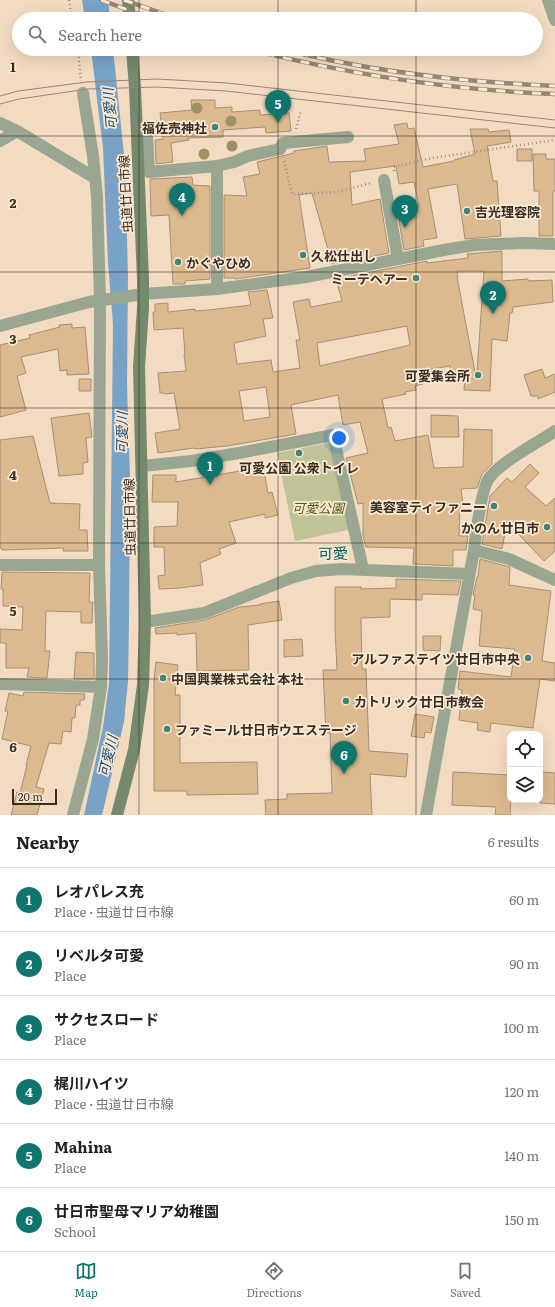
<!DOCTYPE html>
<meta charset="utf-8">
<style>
body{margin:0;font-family:Literata,"Noto Sans JP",serif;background:#f2f2f2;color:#202124}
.controls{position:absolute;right:12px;bottom:12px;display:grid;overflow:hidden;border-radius:8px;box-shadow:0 4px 16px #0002}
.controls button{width:36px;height:36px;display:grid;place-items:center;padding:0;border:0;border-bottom:1px solid #e0e0e0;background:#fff;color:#202124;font:20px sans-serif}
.scale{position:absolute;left:12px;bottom:10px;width:45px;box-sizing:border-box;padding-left:4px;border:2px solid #362d23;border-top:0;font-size:11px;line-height:14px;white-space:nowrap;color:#362d23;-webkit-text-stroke:3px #fce9d4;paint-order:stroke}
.you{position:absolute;left:339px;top:438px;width:14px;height:14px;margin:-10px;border:3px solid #fff;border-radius:50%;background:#1a73e8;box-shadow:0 0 0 6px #1a73e833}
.badge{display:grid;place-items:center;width:26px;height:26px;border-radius:50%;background:#0f766e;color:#fff;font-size:13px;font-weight:700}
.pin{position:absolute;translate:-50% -33px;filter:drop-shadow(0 1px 2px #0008)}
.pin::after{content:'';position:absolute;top:21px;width:14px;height:12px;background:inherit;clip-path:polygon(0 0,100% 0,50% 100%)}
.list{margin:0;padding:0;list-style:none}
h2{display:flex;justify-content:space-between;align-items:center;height:52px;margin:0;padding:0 16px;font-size:17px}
h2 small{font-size:13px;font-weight:400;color:#757577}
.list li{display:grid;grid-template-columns:26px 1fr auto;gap:12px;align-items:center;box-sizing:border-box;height:64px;padding:0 16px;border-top:1px solid #e0e0e0}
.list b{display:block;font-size:15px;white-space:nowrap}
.list p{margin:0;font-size:13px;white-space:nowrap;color:#757577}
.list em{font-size:13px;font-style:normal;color:#757577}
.icon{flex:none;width:22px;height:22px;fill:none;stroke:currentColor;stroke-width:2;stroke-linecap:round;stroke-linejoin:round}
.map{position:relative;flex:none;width:555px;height:815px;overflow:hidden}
.search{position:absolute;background:#fff;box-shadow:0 4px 16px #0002;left:12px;right:12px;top:12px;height:44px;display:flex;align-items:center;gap:10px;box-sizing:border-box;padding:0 14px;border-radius:22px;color:#757577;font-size:15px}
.sheet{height:436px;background:#fff}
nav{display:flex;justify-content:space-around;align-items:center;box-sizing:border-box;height:56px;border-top:1px solid #e0e0e0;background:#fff;font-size:11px;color:#757577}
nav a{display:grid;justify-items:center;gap:2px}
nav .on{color:#0f766e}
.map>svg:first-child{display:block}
</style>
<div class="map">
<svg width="555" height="815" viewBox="0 0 555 815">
<rect width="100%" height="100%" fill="#f2dbc1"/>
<path fill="#c0c398" d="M333 442 353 529 295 541 277 453Z"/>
<path fill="#78a3c6" d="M82 0H108L110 19H85Z
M91 49H113L125 164 128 276 127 385 130 477 129 624 128 681 124 722 102 815H84L103 727 109 684 113 324 108 263 103 148Z"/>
<path fill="#ddb98f" stroke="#a48f76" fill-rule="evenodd" d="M191 100H215V108L232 107V112L260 110V115L289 113 291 131 266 133 265 127 223 130V137L188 138 189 140 171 143 173 162 156 164 155 140 163 139 160 113 192 110Z
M407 123 408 129 414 128 423 167 454 161V160L475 154 470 129H488L489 132 509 130 511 142 487 146 493 181H497L501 236 465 239 457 184 428 189 437 238 423 240 424 246 404 250 397 209 419 206 414 182 399 184 396 166 350 172 352 205 380 199 389 253 332 264 312 193 299 195 310 268 235 279V278H224V195L247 196 243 177 260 174 257 162 294 153V151L327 146 329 162 366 161 364 149 399 144 394 125Z
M517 149H532V161H517Z
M533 154H546V159H555V191H553V236H539V191H534Z
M192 177 193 185 210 186V279L185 281V284H173L169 215 151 216 150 179Z
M502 251V281L528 279V281L552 280 553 302 513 307 512 313H510L507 341 492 339 490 391 464 390 465 378H449L450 366 420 371 423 384 415 386 416 390 405 392 406 394 382 399 388 428 391 427 395 441 428 435 434 468 463 467 464 429 492 430V464L482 474 477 488 461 489 463 504 460 505 459 536H468L466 550H453V566L413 564 414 548 366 547 363 536V503L358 504 346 458 368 453 360 422 343 425 338 395 291 405 296 434 227 446 195 449 194 448 158 453 155 433 180 429 174 393 164 394V393H160L158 373 186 371 184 354H185L183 328 154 330 153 312H155V304L168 303V312L195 309V311L209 310 251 305 248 292 267 290 273 318 263 319 266 336 234 343 237 364 271 360 273 372 300 368 296 340H300L293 302 309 299 311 307 342 301 336 279 427 261V263L468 258 467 254ZM457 271H484L477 372H475L457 277H458ZM407 326 410 345 320 366 317 343ZM266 387 270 417 244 421 239 391Z
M72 324V328L85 327 89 374 67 375V370L60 371 58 349 21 357 26 373 17 376 26 410 0 417V345L30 338 29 335 60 327 59 325Z
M542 369 545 378 555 374V392L538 399V396H531L524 375Z
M79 379H91V391H79Z
M89 413 92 437 86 438 88 462 83 463V474L59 476 51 418Z
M431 415 458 416 459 437H431Z
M33 436 50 503 80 504 79 530H87L88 551H63L64 548 2 550V548H0V440Z
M530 464 539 473 525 487 546 506 555 498V551L544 561 507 522 502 549 482 544 490 496 507 478 512 482Z
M263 465 268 493 272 492 278 515 265 518V514L229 522 236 543 219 549 221 554 200 563 203 585 180 588 159 589 158 576 165 575 164 547H154V527L177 526 178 502H152L153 475H176V482L240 471V469Z
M480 559 510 567 509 585 551 591 542 661 555 663V681L540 679 533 728 491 723 490 732 477 730 478 723 459 720 462 690 458 689 460 671 511 677 515 649 479 646 482 611 473 609 475 595H473L477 577H478Z
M2 572 90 573 89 602H93L92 623H81V612L46 611 45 651H50L47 678 27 677 29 668H6V643H0V629L22 630 23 607 3 606V589H1Z
M396 579 461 581 458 595 422 594V600L390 599V617L361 618 362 669H366L369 750V751L408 754 406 777 370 774 372 815H266L265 800 287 799V794L332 793 330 733H326L323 670H337L335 628V587H361V589L396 588Z
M279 601 282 620 248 625 249 670 197 671 196 633 177 635V633L156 634 155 628 205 620 239 607 260 605V604Z
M423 636H441L440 651 423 650Z
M302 639 303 656 284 657V640Z
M76 652 94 653V679H74Z
M156 662 178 665 175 695H180V763L257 762 258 794 187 795V791H154V680Z
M24 692 85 694 84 700H80V705H76L75 718H72L71 732 63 731 61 744 49 743 36 787 44 789 37 815H11L17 792 20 793 27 765H26L31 746 2 739 8 711H5L9 693 23 696Z
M415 714 434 717 431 733 425 732 424 738 411 736Z
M453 772 510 775V800H511L510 815H495L496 807 452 805Z
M542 772 555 773V804L540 803V777H541Z"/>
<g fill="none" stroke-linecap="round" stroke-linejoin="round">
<path stroke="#a1907d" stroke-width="2.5" stroke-dasharray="1 3" stroke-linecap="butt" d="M69 0 72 19
M78 49 81 81
M296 129 301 110
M284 161 292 194 337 192 371 183
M394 171V167L432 158 555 140
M108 177 127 176"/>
<path stroke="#98a692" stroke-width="12" d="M548 0 555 20
M0 123 17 131
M137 132 147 138 149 172 217 166 234 162 248 156 280 149 283 143 348 137
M0 141 17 131 95 178
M384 180 398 259
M217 289V166
M0 326 89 302 143 294 217 289 306 277 449 249 475 245 524 243 555 244
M142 466 191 461 239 453 333 435 363 569
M474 550 509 559 555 580
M0 565H99
M145 622 204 613 291 578 316 571 342 569 469 574
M0 684 101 687
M73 815 93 739 101 687 102 660 99 565 100 300 97 197 93 156 83 93
M426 815 474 550C476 534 481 489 489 478 501 462 537 443 555 431"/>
<path stroke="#75896d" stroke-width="12" d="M128 0 130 19
M117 815 134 750 143 685 145 622 139 367 143 308V279L135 88 132 49"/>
<path stroke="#968673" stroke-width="1" d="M0 96 18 91 87 82 157 79 227 83 555 120
M0 104 19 99 88 89 157 87 226 91 555 128"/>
<g stroke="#968673" stroke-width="4.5">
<path id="rail" d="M101 0 152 19
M124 0 178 19
M248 49C351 75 449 90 555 94
M282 49C371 72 463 82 555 86"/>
</g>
<use href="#rail" stroke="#fce9d4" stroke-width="3" stroke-dasharray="9" stroke-linecap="butt"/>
</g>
<g fill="#9c9266">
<circle cx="197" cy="108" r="5.5"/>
<circle cx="231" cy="121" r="5.5"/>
<circle cx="232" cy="146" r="5.5"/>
<circle cx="204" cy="154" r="5.5"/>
</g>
<path fill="none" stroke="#362d23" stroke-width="1" stroke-opacity="0.55" d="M139 0V19M278 0V19M416 0V19M139 49V815M278 49V815M416 49V815M0 136H555M0 272H555M0 408H555M0 543H555M0 679H555"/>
<g fill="#3f857c" stroke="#fce9d4" stroke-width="1.5">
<circle cx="215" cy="127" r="4"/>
<circle cx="467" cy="211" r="4"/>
<circle cx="303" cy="255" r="4"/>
<circle cx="178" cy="262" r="4"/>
<circle cx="416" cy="278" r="4"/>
<circle cx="478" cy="375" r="4"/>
<circle cx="299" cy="453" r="4"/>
<circle cx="494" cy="506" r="4"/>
<circle cx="547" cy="527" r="4"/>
<circle cx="528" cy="658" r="4"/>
<circle cx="163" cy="678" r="4"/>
<circle cx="346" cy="701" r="4"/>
<circle cx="167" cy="729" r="4"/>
</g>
<g text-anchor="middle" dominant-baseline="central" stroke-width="3.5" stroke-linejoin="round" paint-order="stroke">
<g font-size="13" font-weight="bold" fill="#362d23" stroke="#fce9d4" text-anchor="end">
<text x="207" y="127">福佐売神社</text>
<text x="475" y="211" text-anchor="start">吉光理容院</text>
<text x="311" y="255" text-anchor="start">久松仕出し</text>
<text x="186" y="262" text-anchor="start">かぐやひめ</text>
<text x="408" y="278">ミーテヘアー</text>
<text x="470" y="375">可愛集会所</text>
<text x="299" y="467" text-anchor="middle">可愛公園 公衆トイレ</text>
<text x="486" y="506">美容室ティファニー</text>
<text x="539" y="527">かのん廿日市</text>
<text x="520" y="658">アルファステイツ廿日市中央</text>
<text x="171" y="678" text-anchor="start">中国興業株式会社 本社</text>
<text x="354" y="701" text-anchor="start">カトリック廿日市教会</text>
<text x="175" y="729" text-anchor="start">ファミール廿日市ウエステージ</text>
</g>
<g font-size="13" fill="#362d23" stroke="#fce9d4">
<text transform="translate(125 194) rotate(-93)">虫道廿日市線</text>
<text transform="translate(129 517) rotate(-91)">虫道廿日市線</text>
</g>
<g font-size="13" font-style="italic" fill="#55571c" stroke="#fce9d4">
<text x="318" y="507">可愛公園</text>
</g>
<g font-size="14" font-style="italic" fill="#1a4d70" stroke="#fce9d4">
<text transform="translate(109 109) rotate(-95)">可愛川</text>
<text transform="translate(121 433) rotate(-89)">可愛川</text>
<text transform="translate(107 756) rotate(-77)">可愛川</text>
</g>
<g font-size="15" fill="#00645b" stroke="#fce9d4">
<text x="333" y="552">可愛</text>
</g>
</g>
<g font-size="13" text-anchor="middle" font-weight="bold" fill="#362d23" stroke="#fce9d4" stroke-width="3.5" stroke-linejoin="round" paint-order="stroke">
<text x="13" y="72">1</text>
<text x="13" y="208">2</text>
<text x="13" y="344">3</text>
<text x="13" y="480">4</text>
<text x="13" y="616">5</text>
<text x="13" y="752">6</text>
</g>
</svg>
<div class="controls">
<button><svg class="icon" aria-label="locate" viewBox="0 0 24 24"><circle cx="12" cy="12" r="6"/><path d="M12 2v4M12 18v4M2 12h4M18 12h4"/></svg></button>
<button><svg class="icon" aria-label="layers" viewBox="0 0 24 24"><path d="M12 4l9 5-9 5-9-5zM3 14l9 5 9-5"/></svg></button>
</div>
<div class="scale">20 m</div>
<div class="you"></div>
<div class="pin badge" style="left:210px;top:485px">1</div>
<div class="pin badge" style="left:493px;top:314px">2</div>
<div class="pin badge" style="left:405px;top:228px">3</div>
<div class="pin badge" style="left:182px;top:216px">4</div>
<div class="pin badge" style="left:278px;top:123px">5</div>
<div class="pin badge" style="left:344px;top:774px">6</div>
<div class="search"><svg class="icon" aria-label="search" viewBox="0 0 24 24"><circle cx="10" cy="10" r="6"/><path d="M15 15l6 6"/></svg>Search here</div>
</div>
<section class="sheet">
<h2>Nearby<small>6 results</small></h2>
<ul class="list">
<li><span class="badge">1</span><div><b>レオパレス充</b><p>Place · 虫道廿日市線</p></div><em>60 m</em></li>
<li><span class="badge">2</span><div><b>リベルタ可愛</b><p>Place</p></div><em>90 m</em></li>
<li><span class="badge">3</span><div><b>サクセスロード</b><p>Place</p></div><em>100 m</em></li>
<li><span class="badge">4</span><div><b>梶川ハイツ</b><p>Place · 虫道廿日市線</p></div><em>120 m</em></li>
<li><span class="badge">5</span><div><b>Mahina</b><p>Place</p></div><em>140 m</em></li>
<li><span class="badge">6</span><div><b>廿日市聖母マリア幼稚園</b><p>School</p></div><em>150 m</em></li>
</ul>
</section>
<nav>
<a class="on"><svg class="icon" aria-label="map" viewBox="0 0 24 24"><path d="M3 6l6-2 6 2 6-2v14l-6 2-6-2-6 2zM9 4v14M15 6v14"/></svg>Map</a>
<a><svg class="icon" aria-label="directions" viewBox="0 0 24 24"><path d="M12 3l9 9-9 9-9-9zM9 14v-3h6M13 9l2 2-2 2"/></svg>Directions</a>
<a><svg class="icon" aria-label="saved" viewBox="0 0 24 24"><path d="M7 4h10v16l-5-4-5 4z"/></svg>Saved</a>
</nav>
